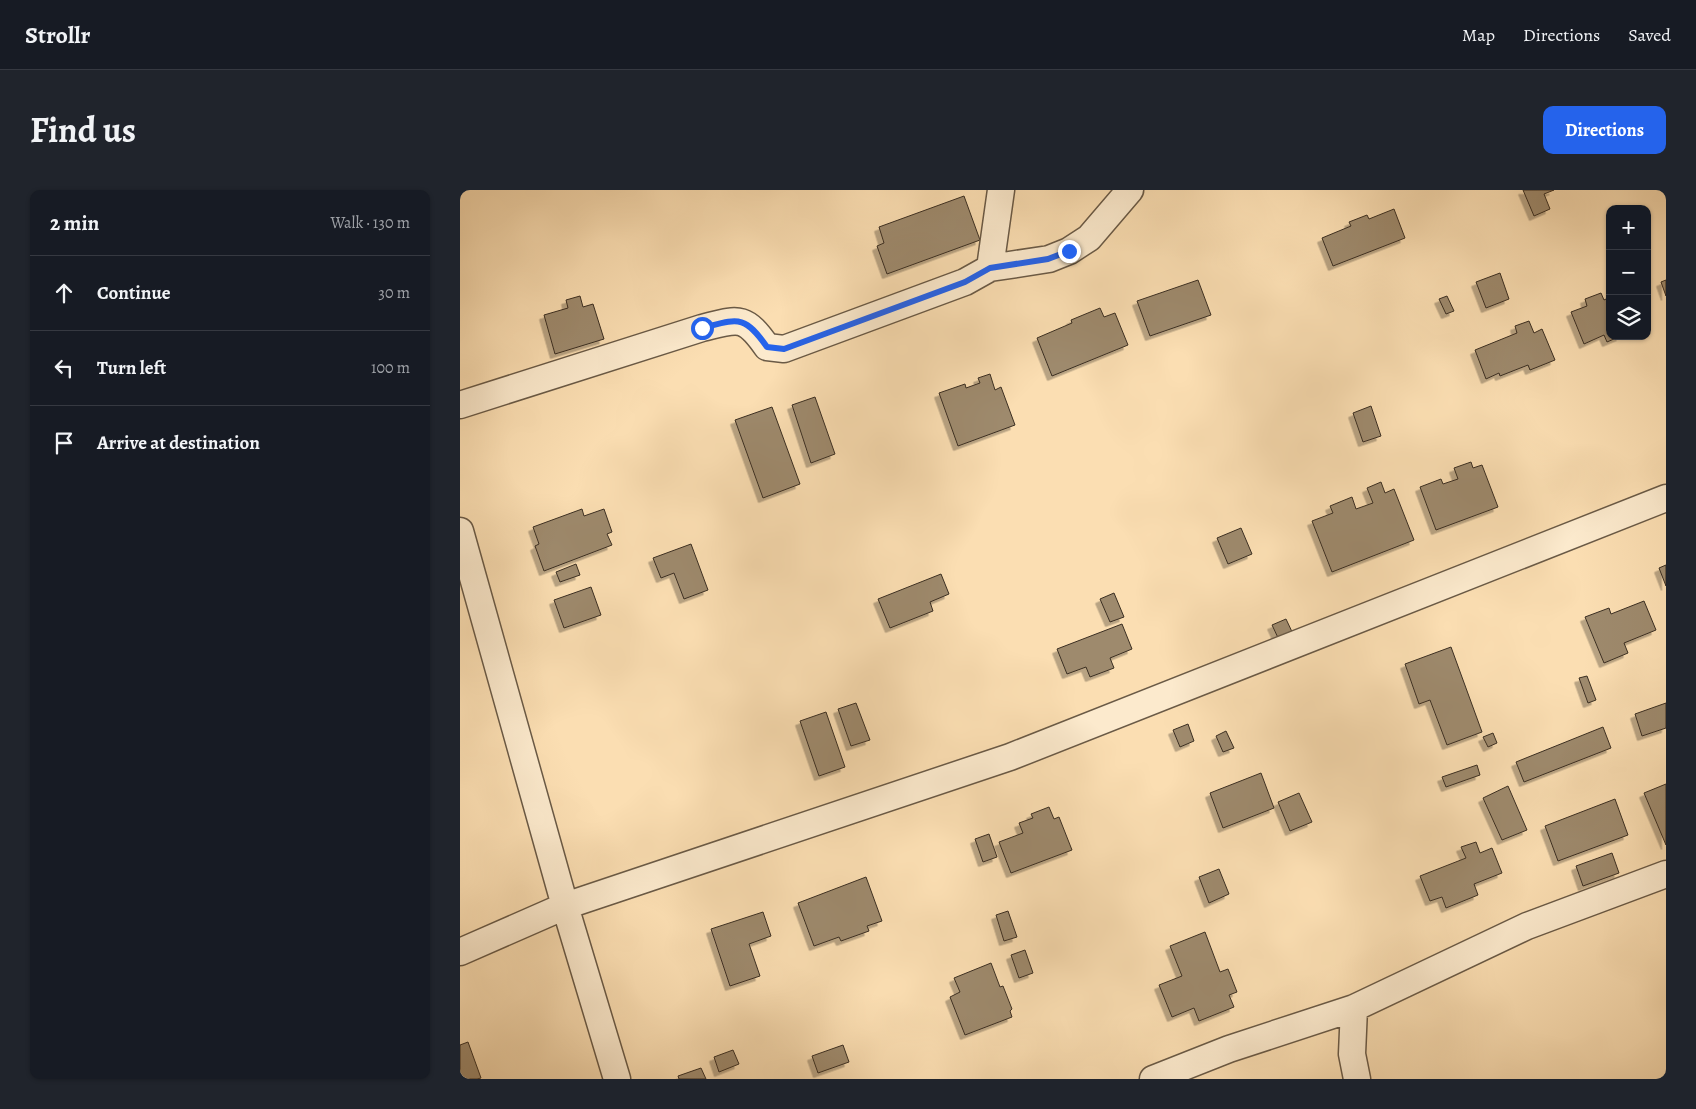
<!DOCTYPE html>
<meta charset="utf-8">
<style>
body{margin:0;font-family:Alegreya,serif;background:#20242c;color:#f1f3f6}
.controls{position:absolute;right:15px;top:15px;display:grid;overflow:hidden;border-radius:10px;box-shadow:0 1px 4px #0004}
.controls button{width:45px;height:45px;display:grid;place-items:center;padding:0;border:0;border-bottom:1px solid #363941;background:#171b24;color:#f1f3f6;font:25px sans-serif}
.stop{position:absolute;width:15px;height:15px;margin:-11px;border:4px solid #2563eb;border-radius:50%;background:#fff}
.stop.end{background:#2563eb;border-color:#fff;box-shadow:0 1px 5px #0008}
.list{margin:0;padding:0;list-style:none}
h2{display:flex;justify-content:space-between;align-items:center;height:65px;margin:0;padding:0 20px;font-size:21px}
h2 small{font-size:16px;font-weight:400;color:#9ea1a6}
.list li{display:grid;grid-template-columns:32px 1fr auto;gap:15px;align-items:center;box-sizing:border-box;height:75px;padding:0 20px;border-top:1px solid #363941}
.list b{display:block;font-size:19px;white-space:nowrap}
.list em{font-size:16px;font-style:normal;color:#9ea1a6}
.icon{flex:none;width:28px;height:28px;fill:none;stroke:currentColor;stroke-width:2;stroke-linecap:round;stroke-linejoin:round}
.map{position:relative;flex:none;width:1206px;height:889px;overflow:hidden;border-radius:10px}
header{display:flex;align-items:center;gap:30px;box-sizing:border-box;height:70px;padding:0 25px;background:#171b24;border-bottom:1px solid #363941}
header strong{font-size:24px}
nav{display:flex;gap:28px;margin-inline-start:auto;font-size:18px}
.intro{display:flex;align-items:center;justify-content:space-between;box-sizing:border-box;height:120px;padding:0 30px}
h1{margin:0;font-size:35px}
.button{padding:12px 22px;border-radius:10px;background:#2563eb;color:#fff;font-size:18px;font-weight:700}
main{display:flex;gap:30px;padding:0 30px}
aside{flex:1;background:#171b24;border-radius:10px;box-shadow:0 1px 4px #0004}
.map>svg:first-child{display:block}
</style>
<header>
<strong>Strollr</strong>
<nav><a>Map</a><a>Directions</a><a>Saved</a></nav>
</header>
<div class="intro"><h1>Find us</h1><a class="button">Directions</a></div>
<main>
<aside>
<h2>2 min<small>Walk · 130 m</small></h2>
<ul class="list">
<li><svg class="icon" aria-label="ahead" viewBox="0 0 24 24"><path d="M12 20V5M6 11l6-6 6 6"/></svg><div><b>Continue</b></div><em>30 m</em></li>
<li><svg class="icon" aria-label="left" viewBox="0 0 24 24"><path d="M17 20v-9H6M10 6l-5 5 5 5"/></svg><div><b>Turn left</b></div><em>100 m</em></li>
<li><svg class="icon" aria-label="arrive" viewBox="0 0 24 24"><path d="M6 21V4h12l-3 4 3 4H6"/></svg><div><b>Arrive at destination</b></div></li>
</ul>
</aside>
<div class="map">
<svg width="1206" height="889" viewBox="0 0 1206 889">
<defs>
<filter id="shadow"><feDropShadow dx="-4.5" dy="4.5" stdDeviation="0" flood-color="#0004"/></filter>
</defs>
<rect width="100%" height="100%" fill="#fbdeb2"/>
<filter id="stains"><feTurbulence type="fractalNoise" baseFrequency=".004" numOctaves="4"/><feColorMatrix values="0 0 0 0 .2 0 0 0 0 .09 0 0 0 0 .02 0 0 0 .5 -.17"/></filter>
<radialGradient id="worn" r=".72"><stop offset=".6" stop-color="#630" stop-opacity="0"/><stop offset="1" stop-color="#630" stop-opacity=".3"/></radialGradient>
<path fill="#9e8a6d" stroke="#3a2e22" filter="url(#shadow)" d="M1063 0H1094L1084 4 1090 19 1074 26Z
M504 6 520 50 427 84 417 56 424 53 419 37Z
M934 19 945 48 873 76 862 48 891 36 889 32 907 25 909 29Z
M1040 83 1049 109 1026 118 1016 92Z
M738 90 751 125 690 146 677 111Z
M1206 90V106L1201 92Z
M1141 103 1144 110 1150 107V146H1161L1147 152 1144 145 1124 154 1111 122 1127 116 1125 109Z
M120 106 123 117 133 114 144 149 95 164 84 125 108 118 106 110Z
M987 106 994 121 986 124 979 109Z
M640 118 644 127 655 123 668 155 592 186 577 148 612 133 611 130Z
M1069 131 1074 143 1082 139 1095 170 1070 180 1068 175 1040 186 1039 183 1026 189 1015 160 1057 143 1055 136Z
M530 184 535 200 541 197 555 235 498 256 479 203 505 194 506 198 520 193 518 188Z
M355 207 375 264 351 273 332 215Z
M911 216 921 246 903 252 893 223Z
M312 217 340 294 303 308 275 230Z
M1011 272 1013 278 1022 275 1038 317 976 340 960 297 981 289 983 294 998 289 994 278Z
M921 292 925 303 934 299 954 350 872 382 852 331 873 323 870 316 892 307 896 319 913 313 907 298Z
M122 319 124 326 144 319 152 342 147 344 152 355 84 381 75 356 79 354 73 337Z
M781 338 792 364 768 374 757 348Z
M231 354 248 400 224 409 214 383 201 388 193 368Z
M116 374 120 385 100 392 96 382Z
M1206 375V396L1199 378Z
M481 384 489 404 470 412 473 421 430 438 418 409Z
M131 397 141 425 104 438 94 410Z
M654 403 664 427 650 432 640 409Z
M1184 411 1196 440 1164 453 1168 463 1144 473 1125 427 1149 418 1151 424Z
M826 429 834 446 820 452 812 435Z
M662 434 672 459 650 468 654 478 630 487 626 477 607 484 597 459Z
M991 457 1022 542 987 555 970 510 959 514 945 474Z
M1127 486 1136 510 1128 513 1119 488Z
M396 513 410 550 391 556 378 519Z
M1206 513V538L1182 546 1175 524Z
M366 522 385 577 359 586 340 531Z
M728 534 734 551 720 557 713 540Z
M1143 537 1151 558 1064 592 1056 572Z
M766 541 774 558 763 562 756 546Z
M1033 543 1037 553 1028 557 1023 547Z
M1017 575 1020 585 986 597 982 587Z
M801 583 814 618 763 638 750 603Z
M1206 594V655L1184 603Z
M1048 596 1067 640 1042 650 1023 608Z
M839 603 852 632 830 641 818 612Z
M1155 609 1168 645 1098 671 1085 636Z
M589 617 594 629 599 627 612 660 551 683 539 652 563 643 559 633 573 628 571 624Z
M529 644 537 667 523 672 515 649Z
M1016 652 1020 663 1032 658 1042 683 1014 694 1018 705 986 718 982 707 970 711 960 686 1006 668 1001 657Z
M1152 663 1159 683 1123 696 1116 676Z
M759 679 769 704 749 713 739 687Z
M406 687 422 731 407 736 409 741 381 751 379 747 354 756 338 713Z
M548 721 557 747 544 751 536 725Z
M303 722 311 746 289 754 300 786 270 796 251 739Z
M745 742 760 782 768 779 777 802 769 805 774 817 739 831 734 818 712 827 699 795 722 786 710 756Z
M565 760 573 783 559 788 551 765Z
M531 773 540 797 543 796 552 819 550 821 552 827 505 845 490 807 500 802 494 788Z
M8 852 21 888 17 889H0V855Z
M383 855 389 872 358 883 352 866Z
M273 860 279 874 259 882 254 867Z
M241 878 246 889H219L218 886Z"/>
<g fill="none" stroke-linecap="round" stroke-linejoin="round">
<g stroke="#6a5a46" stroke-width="29">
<path id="minor" d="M530 78 541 0
M0 215 242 138C278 129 284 124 307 157L324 159 505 92 530 78 589 69 609 61 629 48 670 0
M0 341 105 716 157 889
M0 762 105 716 550 567 1206 308
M894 818 892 864 897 889
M693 889 769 859 894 818 1067 736 1206 684"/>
</g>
<use href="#minor" stroke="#fceacd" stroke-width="26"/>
</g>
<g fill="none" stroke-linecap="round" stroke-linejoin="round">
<path stroke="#2563eb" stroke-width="6" d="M242 138C278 129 284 124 307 157L324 159 505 92 530 78 588 69 609 61"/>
</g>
<rect width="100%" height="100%" filter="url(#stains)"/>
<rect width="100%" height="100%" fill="url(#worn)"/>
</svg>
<div class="controls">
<button>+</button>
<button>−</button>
<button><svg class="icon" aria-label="layers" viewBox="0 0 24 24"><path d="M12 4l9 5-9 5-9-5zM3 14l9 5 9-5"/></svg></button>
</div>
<div class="stop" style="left:242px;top:138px"></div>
<div class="stop end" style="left:609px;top:61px"></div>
</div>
</main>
